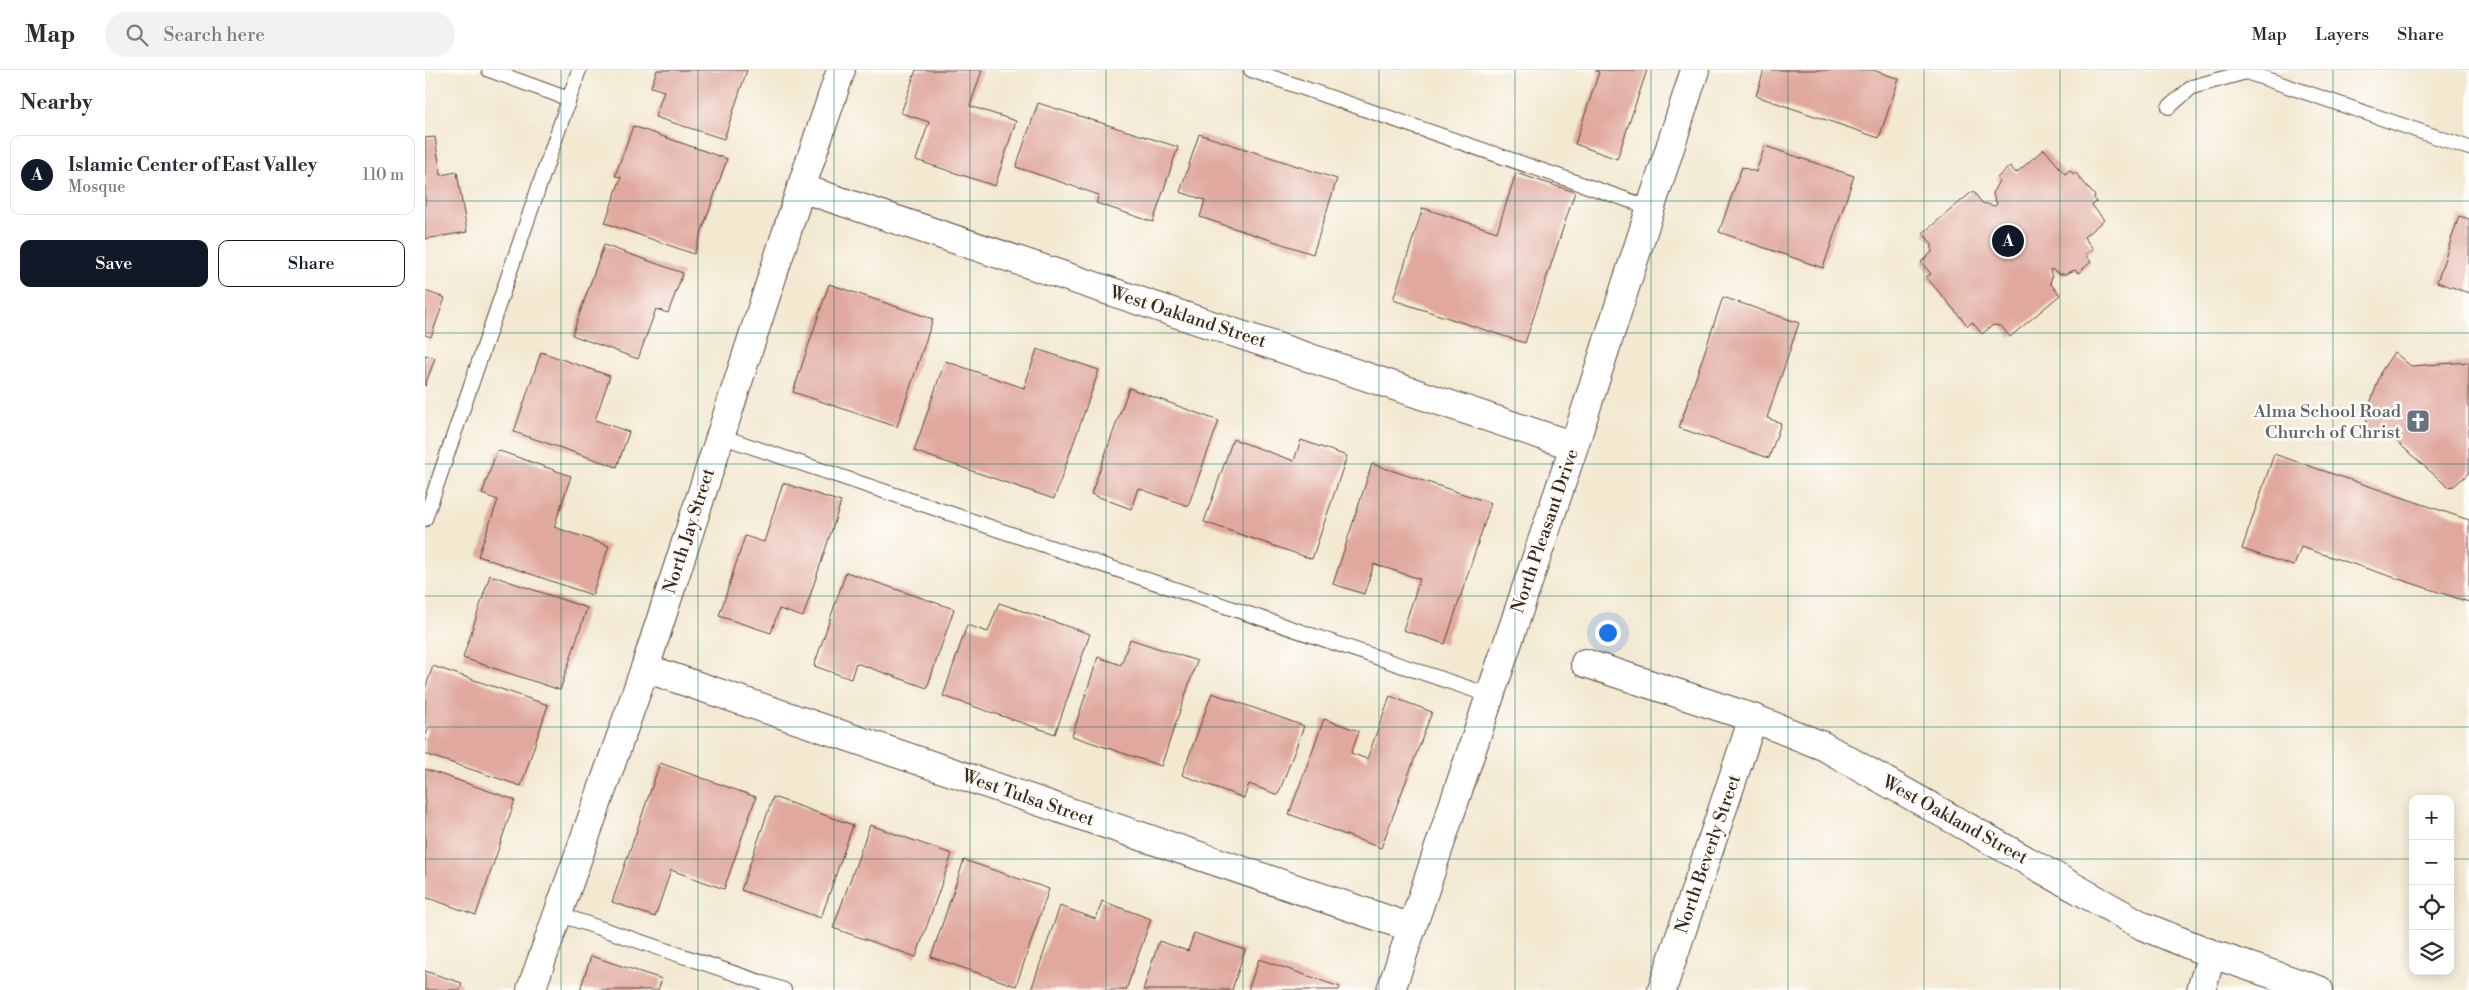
<!DOCTYPE html>
<meta charset="utf-8">
<style>
body{margin:0;font-family:"Libre Bodoni",serif;background:#f2f2f3;color:#2b2b33}
.controls{position:absolute;right:15px;bottom:15px;display:grid;overflow:hidden;border-radius:10px;box-shadow:0 2px 12px #0003}
.controls button{width:45px;height:45px;display:grid;place-items:center;padding:0;border:0;border-bottom:1px solid #e1e1e2;background:#fff;color:#2b2b33;font:25px sans-serif}
.you{position:absolute;left:1182px;top:562px;width:18px;height:18px;margin:-12px;border:4px solid #fff;border-radius:50%;background:#1a73e8;box-shadow:0 0 0 8px #1a73e833}
.badge{display:grid;place-items:center;width:32px;height:32px;border-radius:50%;background:#111827;color:#fff;font-size:16px;font-weight:700}
.pin{position:absolute;translate:-50% -50%;border:2px solid #fff;box-shadow:0 1px 5px #0006}
.list{margin:0;padding:0;list-style:none}
h2{display:flex;justify-content:space-between;align-items:center;height:65px;margin:0;padding:0 20px;font-size:21px}
h2 small{font-size:16px;font-weight:400;color:#7c7c81}
.list li{display:grid;grid-template-columns:32px 1fr auto;gap:15px;align-items:center;box-sizing:border-box;height:80px;margin:0 10px 10px;padding:0 10px;border:1px solid #e1e1e2;border-radius:10px}
.list b{display:block;font-size:19px;white-space:nowrap}
.list p{margin:0;font-size:16px;white-space:nowrap;color:#7c7c81}
.list em{font-size:16px;font-style:normal;color:#7c7c81}
.actions{display:flex;gap:10px;padding:15px 20px}
.actions a{flex:1;padding:11px 0;border:1px solid #111827;border-radius:10px;text-align:center;font-size:18px;color:#111827}
.actions .main{background:#111827;color:#fff}
.icon{flex:none;width:28px;height:28px;fill:none;stroke:currentColor;stroke-width:2;stroke-linecap:round;stroke-linejoin:round}
.map{position:relative;flex:none;width:2044px;height:920px;overflow:hidden}
header{display:flex;align-items:center;gap:30px;box-sizing:border-box;height:70px;padding:0 25px;background:#fff;border-bottom:1px solid #e1e1e2}
header strong{font-size:24px}
nav{display:flex;gap:28px;margin-inline-start:auto;font-size:18px}
.search{width:350px;height:45px;background:#f2f2f3;display:flex;align-items:center;gap:12px;box-sizing:border-box;padding:0 18px;border-radius:28px;color:#7c7c81;font-size:19px}
main{display:flex}
aside{flex:1;background:#fff}
.map>svg:first-child{display:block}
</style>
<header>
<strong>Map</strong>
<div class="search"><svg class="icon" aria-label="search" viewBox="0 0 24 24"><circle cx="10" cy="10" r="6"/><path d="M15 15l6 6"/></svg>Search here</div>
<nav><a>Map</a><a>Layers</a><a>Share</a></nav>
</header>
<main>
<aside>
<h2>Nearby<small></small></h2>
<ul class="list">
<li><span class="badge">A</span><div><b>Islamic Center of East Valley</b><p>Mosque</p></div><em>110 m</em></li>
</ul>
<div class="actions"><a class="main">Save</a><a>Share</a></div>
</aside>
<div class="map">
<svg width="2044" height="920" viewBox="0 0 2044 920">
<rect width="100%" height="100%" fill="#fdfcf7"/>
<filter id="ink" filterUnits="userSpaceOnUse"><feTurbulence type="fractalNoise" baseFrequency=".02" numOctaves="2"/><feDisplacementMap in="SourceGraphic" scale="10" xChannelSelector="R" yChannelSelector="G"/><feConvolveMatrix kernelMatrix="1 2 1 2 8 2 1 2 1" color-interpolation-filters="sRGB"/></filter>
<filter id="wash" filterUnits="userSpaceOnUse"><feTurbulence type="fractalNoise" baseFrequency=".0096" numOctaves="4" result="noise"/><feDisplacementMap in="SourceGraphic" scale="20" xChannelSelector="R" yChannelSelector="G"/><feGaussianBlur stdDeviation="1.12" result="paint"/><feColorMatrix in="noise" values="0 0 0 0 0 0 0 0 0 0 0 0 0 0 0 0 0 1.4 0 .05"/><feComposite in="paint" operator="in"/></filter>
<g filter="url(#wash)">
<rect width="100%" height="100%" fill="#f3e8d0"/>
<g id="blocks">
<path fill="#e0a89e" d="M232 0H322L299 69 230 47 239 21 226 17Z
M491 0H557L545 36 591 51 570 116 491 90 504 52 476 43Z
M1170 0H1222L1192 89 1150 74 1174 2Z
M1339 0H1448L1474 9 1454 68 1331 26Z
M613 33 753 77 728 152 671 133 674 125 591 97Z
M208 56 302 89 269 184 180 153 196 107 190 106Z
M774 64 912 109 888 184 775 147 780 130 755 122Z
M10 67 16 105 32 102 42 162 0 169V68Z
M1340 76 1429 106 1398 198 1294 162 1317 97 1331 102Z
M1619 79 1640 104 1645 100 1648 104 1650 102 1670 126 1669 128 1672 132 1667 135 1679 150 1659 167 1668 179 1660 185 1666 192 1653 203 1650 200 1640 204H1635L1626 199 1625 200 1627 207 1625 213 1635 225 1585 267 1576 256 1568 255 1557 264 1547 252 1543 256 1501 207 1506 204 1496 192 1507 182V174L1498 163 1548 121 1557 133 1570 136 1572 134 1568 125 1569 120 1574 111 1572 108 1585 96 1591 103Z
M1091 103 1150 122 1100 273 968 230 998 138 1072 162Z
M2034 146 2044 149V223L2012 212Z
M179 175 258 203 243 243 231 239 213 289 147 265Z
M404 214 508 249 472 357 368 322Z
M0 221 20 228 6 267 0 265Z
M1298 227 1374 253 1342 348 1356 353 1344 388 1254 358Z
M612 279 674 300 629 429 489 381 520 291 599 318Z
M116 282 185 306 170 350 204 362 192 397 89 362Z
M1969 282 1986 296 2044 292V403L2029 416 2023 417 1963 364 1942 365V344L1946 331 1957 300Z
M0 285 10 288 0 316Z
M704 318 794 351 763 436 713 418 706 439 666 424Z
M808 369 869 391 876 370 922 386 887 489 779 452Z
M72 380 146 406 129 457 184 476 167 525 53 486 73 430 57 424Z
M1849 384 2044 450V532L1876 477 1869 496 1817 479Z
M947 394 1066 433 1020 574 978 560 995 509 949 494 939 524 908 514Z
M358 413 416 432 378 547 354 539 346 563 294 546 320 466 339 472Z
M421 502 529 539 502 618 431 593 426 609 389 596Z
M65 505 162 538 135 620 38 588Z
M574 533 665 564 630 664 518 626 542 555 563 562Z
M705 569 772 591 736 696 647 666 673 587 696 595Z
M8 596 123 635 96 716 0 684V668L3 659 0 658V619Z
M787 623 879 656 853 725 824 714 819 728 757 705Z
M965 626 1007 642 956 778 864 744 899 649 934 661 926 683 942 689Z
M235 693 331 727 299 819 246 800 230 847 187 832Z
M0 699 90 730 51 845 0 827Z
M348 727 428 755 396 848 316 820Z
M445 755 527 784 491 887 408 858Z
M539 790 624 819 591 916 506 887Z
M677 831 726 849 701 920H606L635 836 671 849Z
M769 863 820 880 807 920H718L734 871 763 881Z
M166 886 237 909 233 920H155Z
M834 889 915 917 914 920H823Z
M0 901 37 913 35 920H0Z"/>
</g>
</g>
<g filter="url(#ink)">
<use href="#blocks" fill-opacity="0" stroke="#574639" stroke-width="1"/>
<g fill="none" stroke-linecap="round" stroke-linejoin="round">
<g stroke="#574639" stroke-width="16">
<path id="service" d="M64 0 144 29
M826 0 1226 138
M1744 37 1767 17 1821 2 2044 78
M295 366 1064 625
M0 449 154 0
M133 844 359 920"/>
</g>
<g stroke="#574639" stroke-width="30">
<path id="minor" d="M376 118 1149 376
M1160 593 1328 648 1398 676 1718 856 1787 884 1894 920
M220 598 987 858
M106 920 220 598 376 118 416 0
M966 920 1149 376 1270 0
M1237 920 1328 648
M1776 920 1787 884"/>
</g>
<use href="#service" stroke="#fff" stroke-width="14"/>
<use href="#minor" stroke="#fff" stroke-width="28"/>
</g>
</g>
<path fill="none" stroke="#0f766e" stroke-width="1" stroke-opacity="0.55" d="M136 0V920M273 0V920M409 0V920M545 0V920M681 0V920M818 0V920M954 0V920M1090 0V920M1226 0V920M1363 0V920M1499 0V920M1635 0V920M1771 0V920M1908 0V920M0 131H2044M0 263H2044M0 394H2044M0 526H2044M0 657H2044M0 789H1988M2025 789H2044"/>
<defs>
<g id="church-square" transform="scale(1.25)"><rect x="-9" y="-9" width="18" height="18" rx="4" fill="#6b7280" stroke="#fdfcf7"/><path d="M-1.2-6h2.4v3.5h3.3v2.4h-3.3V6h-2.4V-.1h-3.3v-2.4h3.3Z" fill="#fff"/></g>
</defs>
<g fill-rule="evenodd">
<use href="#church-square" x="1993" y="351"/>
</g>
<g text-anchor="middle" dominant-baseline="central" stroke-width="5" stroke-linejoin="round" paint-order="stroke">
<g font-size="18" fill="#3b2a1e" stroke="#fdfcf7">
<text transform="translate(763 247) rotate(18)">West Oakland Street</text>
<text transform="translate(264 461) rotate(-72)">North Jay Street</text>
<text transform="translate(1120 461) rotate(-71)">North Pleasant Drive</text>
<text transform="translate(603 728) rotate(19)">West Tulsa Street</text>
<text transform="translate(1530 750) rotate(29)">West Oakland Street</text>
<text transform="translate(1283 784) rotate(-71)">North Beverly Street</text>
</g>
<g font-size="18" fill="#5b616d" stroke="#fdfcf7" text-anchor="end">
<text x="1976" y="341">Alma School Road<tspan x="1976" dy="21">Church of Christ</tspan></text>
</g>
</g>
</svg>
<div class="controls">
<button>+</button>
<button>−</button>
<button><svg class="icon" aria-label="locate" viewBox="0 0 24 24"><circle cx="12" cy="12" r="6"/><path d="M12 2v4M12 18v4M2 12h4M18 12h4"/></svg></button>
<button><svg class="icon" aria-label="layers" viewBox="0 0 24 24"><path d="M12 4l9 5-9 5-9-5zM3 14l9 5 9-5"/></svg></button>
</div>
<div class="you"></div>
<div class="pin badge" style="left:1583px;top:171px">A</div>
</div>
</main>
